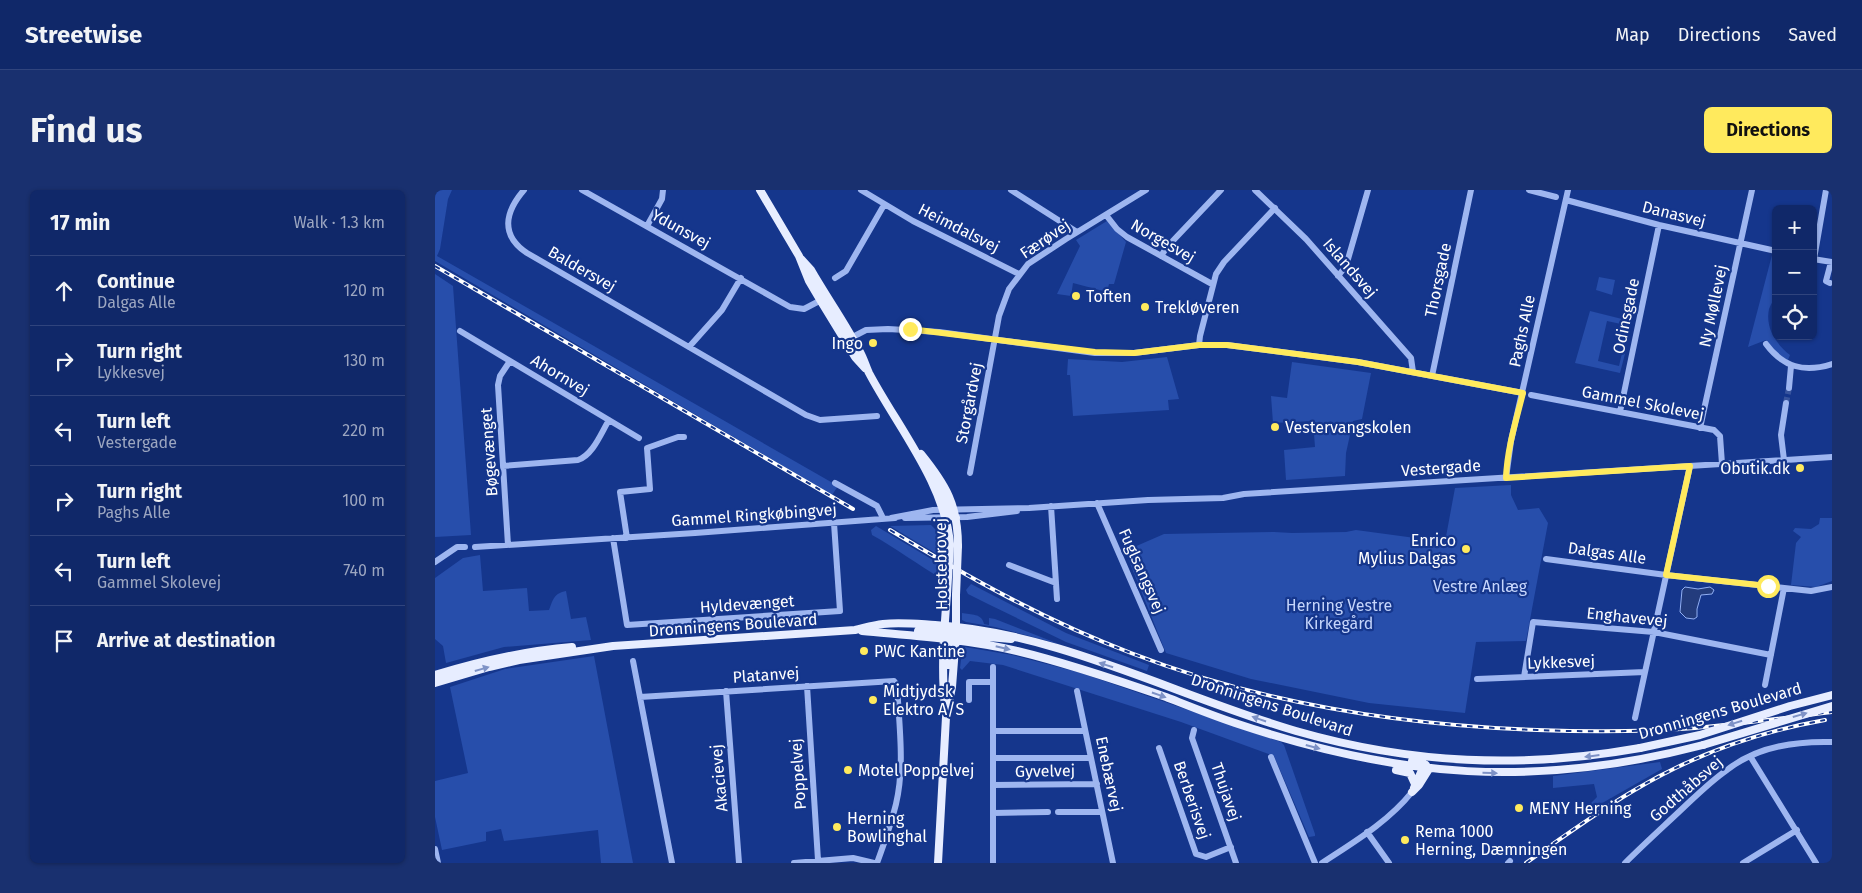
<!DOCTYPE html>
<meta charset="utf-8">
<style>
body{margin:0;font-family:"Fira Sans",sans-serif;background:#19306f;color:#f1f3f6}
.controls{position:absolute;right:15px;top:15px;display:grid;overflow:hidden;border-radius:8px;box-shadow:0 1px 4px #0004}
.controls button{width:45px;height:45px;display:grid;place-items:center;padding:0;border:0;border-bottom:1px solid #30447d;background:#102869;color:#f1f3f6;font:25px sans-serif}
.stop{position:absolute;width:15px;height:15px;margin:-11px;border:4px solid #ffea5d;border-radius:50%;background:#fff}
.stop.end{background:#ffea5d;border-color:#fff;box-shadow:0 1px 5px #0008}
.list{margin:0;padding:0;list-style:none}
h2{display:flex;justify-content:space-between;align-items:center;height:65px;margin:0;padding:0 20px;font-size:21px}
h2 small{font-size:16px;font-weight:400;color:#9ca6c0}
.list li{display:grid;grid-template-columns:32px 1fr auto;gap:15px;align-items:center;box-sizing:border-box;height:70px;padding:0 20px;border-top:1px solid #30447d}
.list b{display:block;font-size:19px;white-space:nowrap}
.list p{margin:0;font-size:16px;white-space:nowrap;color:#9ca6c0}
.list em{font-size:16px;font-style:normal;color:#9ca6c0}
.icon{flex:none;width:28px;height:28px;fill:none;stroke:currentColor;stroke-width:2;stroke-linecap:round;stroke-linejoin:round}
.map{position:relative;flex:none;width:1397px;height:673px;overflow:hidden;border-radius:8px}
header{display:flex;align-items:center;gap:30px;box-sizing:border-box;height:70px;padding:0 25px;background:#102869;border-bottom:1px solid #30447d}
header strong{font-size:24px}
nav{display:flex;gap:28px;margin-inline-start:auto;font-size:18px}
.intro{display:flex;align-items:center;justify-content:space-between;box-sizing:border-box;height:120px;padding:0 30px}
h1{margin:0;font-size:35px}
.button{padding:12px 22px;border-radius:8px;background:#ffea5d;color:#111;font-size:18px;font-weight:700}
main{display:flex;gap:30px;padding:0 30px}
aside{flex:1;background:#102869;border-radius:8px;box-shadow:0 1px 4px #0004}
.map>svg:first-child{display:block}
</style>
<header>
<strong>Streetwise</strong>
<nav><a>Map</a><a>Directions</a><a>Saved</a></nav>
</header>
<div class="intro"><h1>Find us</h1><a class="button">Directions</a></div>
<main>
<aside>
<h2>17 min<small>Walk · 1.3 km</small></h2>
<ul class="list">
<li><svg class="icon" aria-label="ahead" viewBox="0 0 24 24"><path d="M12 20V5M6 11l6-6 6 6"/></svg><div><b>Continue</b><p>Dalgas Alle</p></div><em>120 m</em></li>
<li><svg class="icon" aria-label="right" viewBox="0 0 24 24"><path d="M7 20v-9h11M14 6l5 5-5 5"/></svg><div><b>Turn right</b><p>Lykkesvej</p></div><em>130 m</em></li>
<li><svg class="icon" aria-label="left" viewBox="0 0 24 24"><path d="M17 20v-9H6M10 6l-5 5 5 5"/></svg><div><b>Turn left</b><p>Vestergade</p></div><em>220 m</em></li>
<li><svg class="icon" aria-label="right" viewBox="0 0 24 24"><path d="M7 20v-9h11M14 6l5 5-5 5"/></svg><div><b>Turn right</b><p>Paghs Alle</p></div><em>100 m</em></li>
<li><svg class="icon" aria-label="left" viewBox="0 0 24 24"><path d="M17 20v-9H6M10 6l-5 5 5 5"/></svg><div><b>Turn left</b><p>Gammel Skolevej</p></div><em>740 m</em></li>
<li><svg class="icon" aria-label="arrive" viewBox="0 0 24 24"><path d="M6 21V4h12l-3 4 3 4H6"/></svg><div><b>Arrive at destination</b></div></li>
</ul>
</aside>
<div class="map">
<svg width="1397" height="673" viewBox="0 0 1397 673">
<rect width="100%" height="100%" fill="#15368c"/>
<path fill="#274eab" d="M0 0H17L13 9 5 59 2 66 403 296 397 305 0 71Z
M672 31 691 52 679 94H674L672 102 638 93 636 106 622 104 645 56 641 50Z
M1337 65 1341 66C1341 74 1343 98 1341 105 1339 109 1336 114 1334 119 1330 138 1341 154 1355 165L1353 170 1342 164 1331 150 1313 157Z
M0 84 18 96 36 345 0 347Z
M1164 87 1180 90 1177 105 1161 100Z
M1155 121 1187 129 1186 134 1172 131 1163 171 1184 176 1188 159 1191 160 1185 183 1140 173Z
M732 167 744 209 733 210 734 220 638 226 635 185H632L633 169 687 172Z
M857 172 936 183 927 229 918 231 911 263 910 286 851 290 849 260 880 257 878 231 838 233 836 206 852 208Z
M1076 295V305L1083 320 1104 318 1113 333 1091 451 1041 452 1030 523 934 513 816 489 731 463 690 361 729 344 839 342 857 343 911 342 921 340 1010 352 1020 298Z
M1385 328H1397V391L1381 397 1356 395 1361 353 1366 347 1358 341 1360 338 1376 339 1384 334Z
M496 335 508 347 510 369 455 336Z
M441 336 508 376 507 389C483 375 461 358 437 345L436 340Z
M45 365 48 401 92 398 94 421 114 420C118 410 119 403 131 401L136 429 151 427 156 450 69 457 11 473 8 456 0 449V388L28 368Z
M536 394 631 443 714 475 712 481 631 452 553 414 533 404 531 400Z
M527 423C536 425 547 423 549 434L554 435V428L560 429 624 454 560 437 531 432 527 430Z
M530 457 577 465 646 483 846 552 849 555 880 644V646L874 647 839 566 746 532 568 475 535 471 527 480 525 478 527 462Z
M159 466 198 673H166L163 640 69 651 66 639 51 642V651L7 660 0 627V591L33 583 15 497 70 479Z
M1225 572 1227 579 1155 620 1152 617 1162 607 1159 594 1118 598V586Z"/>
<path fill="#233c7d" stroke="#91aff3" d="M1250 397 1263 399 1275 397 1279 400 1277 404 1266 405 1262 419V427L1259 429 1251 428 1245 422 1247 400Z"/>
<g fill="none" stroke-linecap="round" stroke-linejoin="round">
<path stroke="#38549d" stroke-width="6" stroke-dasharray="6 3" stroke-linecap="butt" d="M1351 213 1354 198"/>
<path stroke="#9eb6f0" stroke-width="6" d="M89 0C70 22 65 45 92 63L371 225 385 230 442 226
M147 0 355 117 369 119 390 108
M426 0 478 31 584 84
M576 0 642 42
M820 0 871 49 976 168 978 182
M1094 0 1121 7
M1131 10 1224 35 1341 61
M671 25 682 39 692 47 777 94
M212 36 227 9 228 0
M726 66 732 57 786 0
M1378 69 1397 72
M1379 69 1391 0
M903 86 911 76 933 0
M400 88 411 81 449 15
M1395 93 1391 91 1396 72
M25 141 204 248
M410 151 431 140 453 139 504 142 660 163H699L764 155H792L923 172 1088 203
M1331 154C1348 177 1369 183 1397 174
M764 155 765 146 781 84 789 72 840 18
M254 157 287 120 306 88
M997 186 1036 0
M1354 198 1356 176
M1096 205 1279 240 1285 246 1287 274
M1185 222 1224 35
M1265 238 1317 0
M1349 270 1346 245 1351 213
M68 276 143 270C158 265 166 243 174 230
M535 283 564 126 574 99 593 74 631 49 711 0
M1071 288 1076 251 1133 0
M400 293 442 316 448 328
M662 313 726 460
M616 316 622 409
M456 328 498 320 594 318 713 310 788 308 809 304 1397 267
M470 328 532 327 582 321
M178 348 192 435 405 421 399 333
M192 348 185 302 215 299 212 258 243 247H249
M73 355 63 195 65 186 75 171
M40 357 260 343 460 328
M1111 369 1231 385 1376 401 1397 397
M0 372 22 357H30
M574 375 621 393
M198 471 237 673
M558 477V673
M1089 487 1098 432 1219 442 1336 465
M1042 489 1210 482
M1330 495 1349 398
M372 496 383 670
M291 501 304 673
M642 501 678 673
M205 507 459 491 462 495C464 534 470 576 461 614 456 634 449 654 442 673
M534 510V492H558
M1200 528 1255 276
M759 540 757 548 801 673
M558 541H650
M724 558 761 664 771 667 796 657
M1315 566 1381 673
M836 567 880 673
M558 568H656
M558 595 662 594
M623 622H667
M558 623 613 622
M932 642 954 673
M0 659 3 673
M359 673 418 668 439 673
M887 673C919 652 953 632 977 602
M1073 673 1075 671
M1190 673C1209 654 1229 636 1248 618 1262 605 1276 591 1292 580 1321 557 1361 551 1397 552
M1308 673 1362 640"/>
<path stroke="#e7edff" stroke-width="8" d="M325 0 364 66 374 91 387 113 420 167 430 178
M366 69 376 80C392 108 411 134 425 162 429 169 431 177 434 183 462 236 511 295 515 355
M486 264C511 295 523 315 523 356
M498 288C505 299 509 324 521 328
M427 441C479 446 531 449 582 461 632 473 682 490 731 507 754 516 776 525 800 533 964 588 1100 599 1268 555
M483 441 509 442 514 440
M518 445H531L576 449
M513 475V444
M0 485C46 471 88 461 137 457
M0 493 54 477 84 470 178 456 420 440C429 438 438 435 448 434 465 432 483 434 500 435 626 443 741 506 861 541 976 574 1087 579 1205 558
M510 517C506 479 509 442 512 404
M961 580 975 583 980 594
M979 598 988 578 991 575
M977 602 984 595 994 579 986 572 977 571
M503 673 511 527 517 497 521 445V405"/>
<g stroke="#fff" stroke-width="4">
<path id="rail" d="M0 76 418 319
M455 340C533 387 611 431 696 463 825 513 964 535 1102 540 1154 542 1207 542 1260 538 1305 534 1351 528 1397 522
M1091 673C1126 648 1161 623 1198 601 1256 566 1323 542 1390 530"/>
</g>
<use href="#rail" stroke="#15368c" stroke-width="2" stroke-dasharray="5.5" stroke-linecap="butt"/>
<path stroke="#e7edff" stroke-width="8" d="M512 404 515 355
M521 405 523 356
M1268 555 1397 516
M1205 558 1265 545 1355 516 1397 505"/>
</g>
<defs><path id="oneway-solid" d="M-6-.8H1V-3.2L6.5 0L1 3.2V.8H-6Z" transform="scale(1.25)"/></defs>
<g fill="#7e92c6">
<use href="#oneway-solid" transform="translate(568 458) rotate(13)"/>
<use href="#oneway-solid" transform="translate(671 475) rotate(-162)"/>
<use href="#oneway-solid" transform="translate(47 479) rotate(-16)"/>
<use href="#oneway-solid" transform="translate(724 505) rotate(19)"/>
<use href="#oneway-solid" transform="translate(1365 525) rotate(-16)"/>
<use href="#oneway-solid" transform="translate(824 529) rotate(-161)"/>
<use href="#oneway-solid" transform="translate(1300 533) rotate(162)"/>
<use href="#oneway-solid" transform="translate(878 557) rotate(15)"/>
<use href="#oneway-solid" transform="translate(1157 566) rotate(173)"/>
<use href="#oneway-solid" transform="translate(1055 583) rotate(1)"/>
</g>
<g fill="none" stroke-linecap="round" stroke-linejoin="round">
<path stroke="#ffea5d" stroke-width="6" d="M475 139 660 162 699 163 764 155H792L923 172 1088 203C1081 231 1072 259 1071 288L1255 276 1231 385 1333 396"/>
</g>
<g fill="#ffea5d" stroke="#15368c" stroke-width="2">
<circle cx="641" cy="106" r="5"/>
<circle cx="710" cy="117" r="5"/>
<circle cx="438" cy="153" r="5"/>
<circle cx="840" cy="237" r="5"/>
<circle cx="1365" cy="278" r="5"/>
<circle cx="1031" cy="359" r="5"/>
<circle cx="429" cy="461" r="5"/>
<circle cx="438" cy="510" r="5"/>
<circle cx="413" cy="580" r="5"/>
<circle cx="1084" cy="618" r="5"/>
<circle cx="402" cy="637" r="5"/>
<circle cx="970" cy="650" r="5"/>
</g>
<g text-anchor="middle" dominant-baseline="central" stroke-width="4.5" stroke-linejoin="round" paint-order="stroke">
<g font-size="16" fill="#fff" stroke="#15368c">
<text transform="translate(1239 24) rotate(14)">Danasvej</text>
<text transform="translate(524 38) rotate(27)">Heimdalsvej</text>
<text transform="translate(246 39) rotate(29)">Ydunsvej</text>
<text transform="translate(610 49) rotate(-34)">Færøvej</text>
<text transform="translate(728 51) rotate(30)">Norgesvej</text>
<text transform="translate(915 78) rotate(49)">Islandsvej</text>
<text transform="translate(147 79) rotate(30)">Baldersvej</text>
<text transform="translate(1003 90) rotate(-78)">Thorsgade</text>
<text transform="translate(1278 116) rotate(-78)">Ny Møllevej</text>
<text transform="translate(1191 126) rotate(-78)">Odinsgade</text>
<text transform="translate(1087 141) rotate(-78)">Paghs Alle</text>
<text transform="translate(125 185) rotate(31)">Ahornvej</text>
<text transform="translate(534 213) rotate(-79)">Storgårdvej</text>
<text transform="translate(1208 213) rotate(11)">Gammel Skolevej</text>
<text transform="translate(54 262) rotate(-94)">Bøgevænget</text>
<text transform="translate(1006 278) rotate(-4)">Vestergade</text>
<text transform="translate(319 325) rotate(-4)">Gammel Ringkøbingvej</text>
<text transform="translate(1172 363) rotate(8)">Dalgas Alle</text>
<text transform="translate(506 374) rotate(-91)">Holstebrovej</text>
<text transform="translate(707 381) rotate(66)">Fuglsangsvej</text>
<text transform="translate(312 414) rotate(-4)">Hyldevænget</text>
<text transform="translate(1192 427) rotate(6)">Enghavevej</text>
<text transform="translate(298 435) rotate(-4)">Dronningens Boulevard</text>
<text transform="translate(1126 472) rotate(-2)">Lykkesvej</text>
<text transform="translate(331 485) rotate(-4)">Platanvej</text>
<text transform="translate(837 515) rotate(18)">Dronningens Boulevard</text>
<text transform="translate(1285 521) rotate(-16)">Dronningens Boulevard</text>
<text transform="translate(610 581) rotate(-1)">Gyvelvej</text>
<text transform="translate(363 584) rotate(-94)">Poppelvej</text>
<text transform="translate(674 584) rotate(78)">Enebærvej</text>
<text transform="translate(284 588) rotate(-95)">Akacievej</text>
<text transform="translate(1251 599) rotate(-41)">Godthåbsvej</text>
<text transform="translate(791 602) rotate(71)">Thujavej</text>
<text transform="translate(757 610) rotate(71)">Berberisvej</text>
</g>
<g font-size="16" fill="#fff" stroke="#15368c" text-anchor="start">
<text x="651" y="106">Toften</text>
<text x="720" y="117">Trekløveren</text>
<text x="428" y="153" text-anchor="end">Ingo</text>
<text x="850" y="237">Vestervangskolen</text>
<text x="1355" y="278" text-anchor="end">Obutik.dk</text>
<text x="1021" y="350" text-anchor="end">Enrico<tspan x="1021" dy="18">Mylius Dalgas</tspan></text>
<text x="439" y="461">PWC Kantine</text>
<text x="448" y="501">Midtjydsk<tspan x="448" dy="18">Elektro A/S</tspan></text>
<text x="423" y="580">Motel Poppelvej</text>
<text x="1094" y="618">MENY Herning</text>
<text x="412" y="628">Herning<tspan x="412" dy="18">Bowlinghal</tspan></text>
<text x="980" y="641">Rema 1000<tspan x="980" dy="18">Herning, Dæmningen</tspan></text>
</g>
<g font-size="16" fill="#c5d5fb" stroke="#15368c">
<text x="1045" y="396">Vestre Anlæg</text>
<text x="904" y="415">Herning Vestre<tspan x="904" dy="18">Kirkegård</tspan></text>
</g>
</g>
</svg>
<div class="controls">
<button>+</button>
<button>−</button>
<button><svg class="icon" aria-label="locate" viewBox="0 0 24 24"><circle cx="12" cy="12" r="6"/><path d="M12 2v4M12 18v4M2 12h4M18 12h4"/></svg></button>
</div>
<div class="stop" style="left:1333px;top:396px"></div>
<div class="stop end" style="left:475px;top:139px"></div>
</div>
</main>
